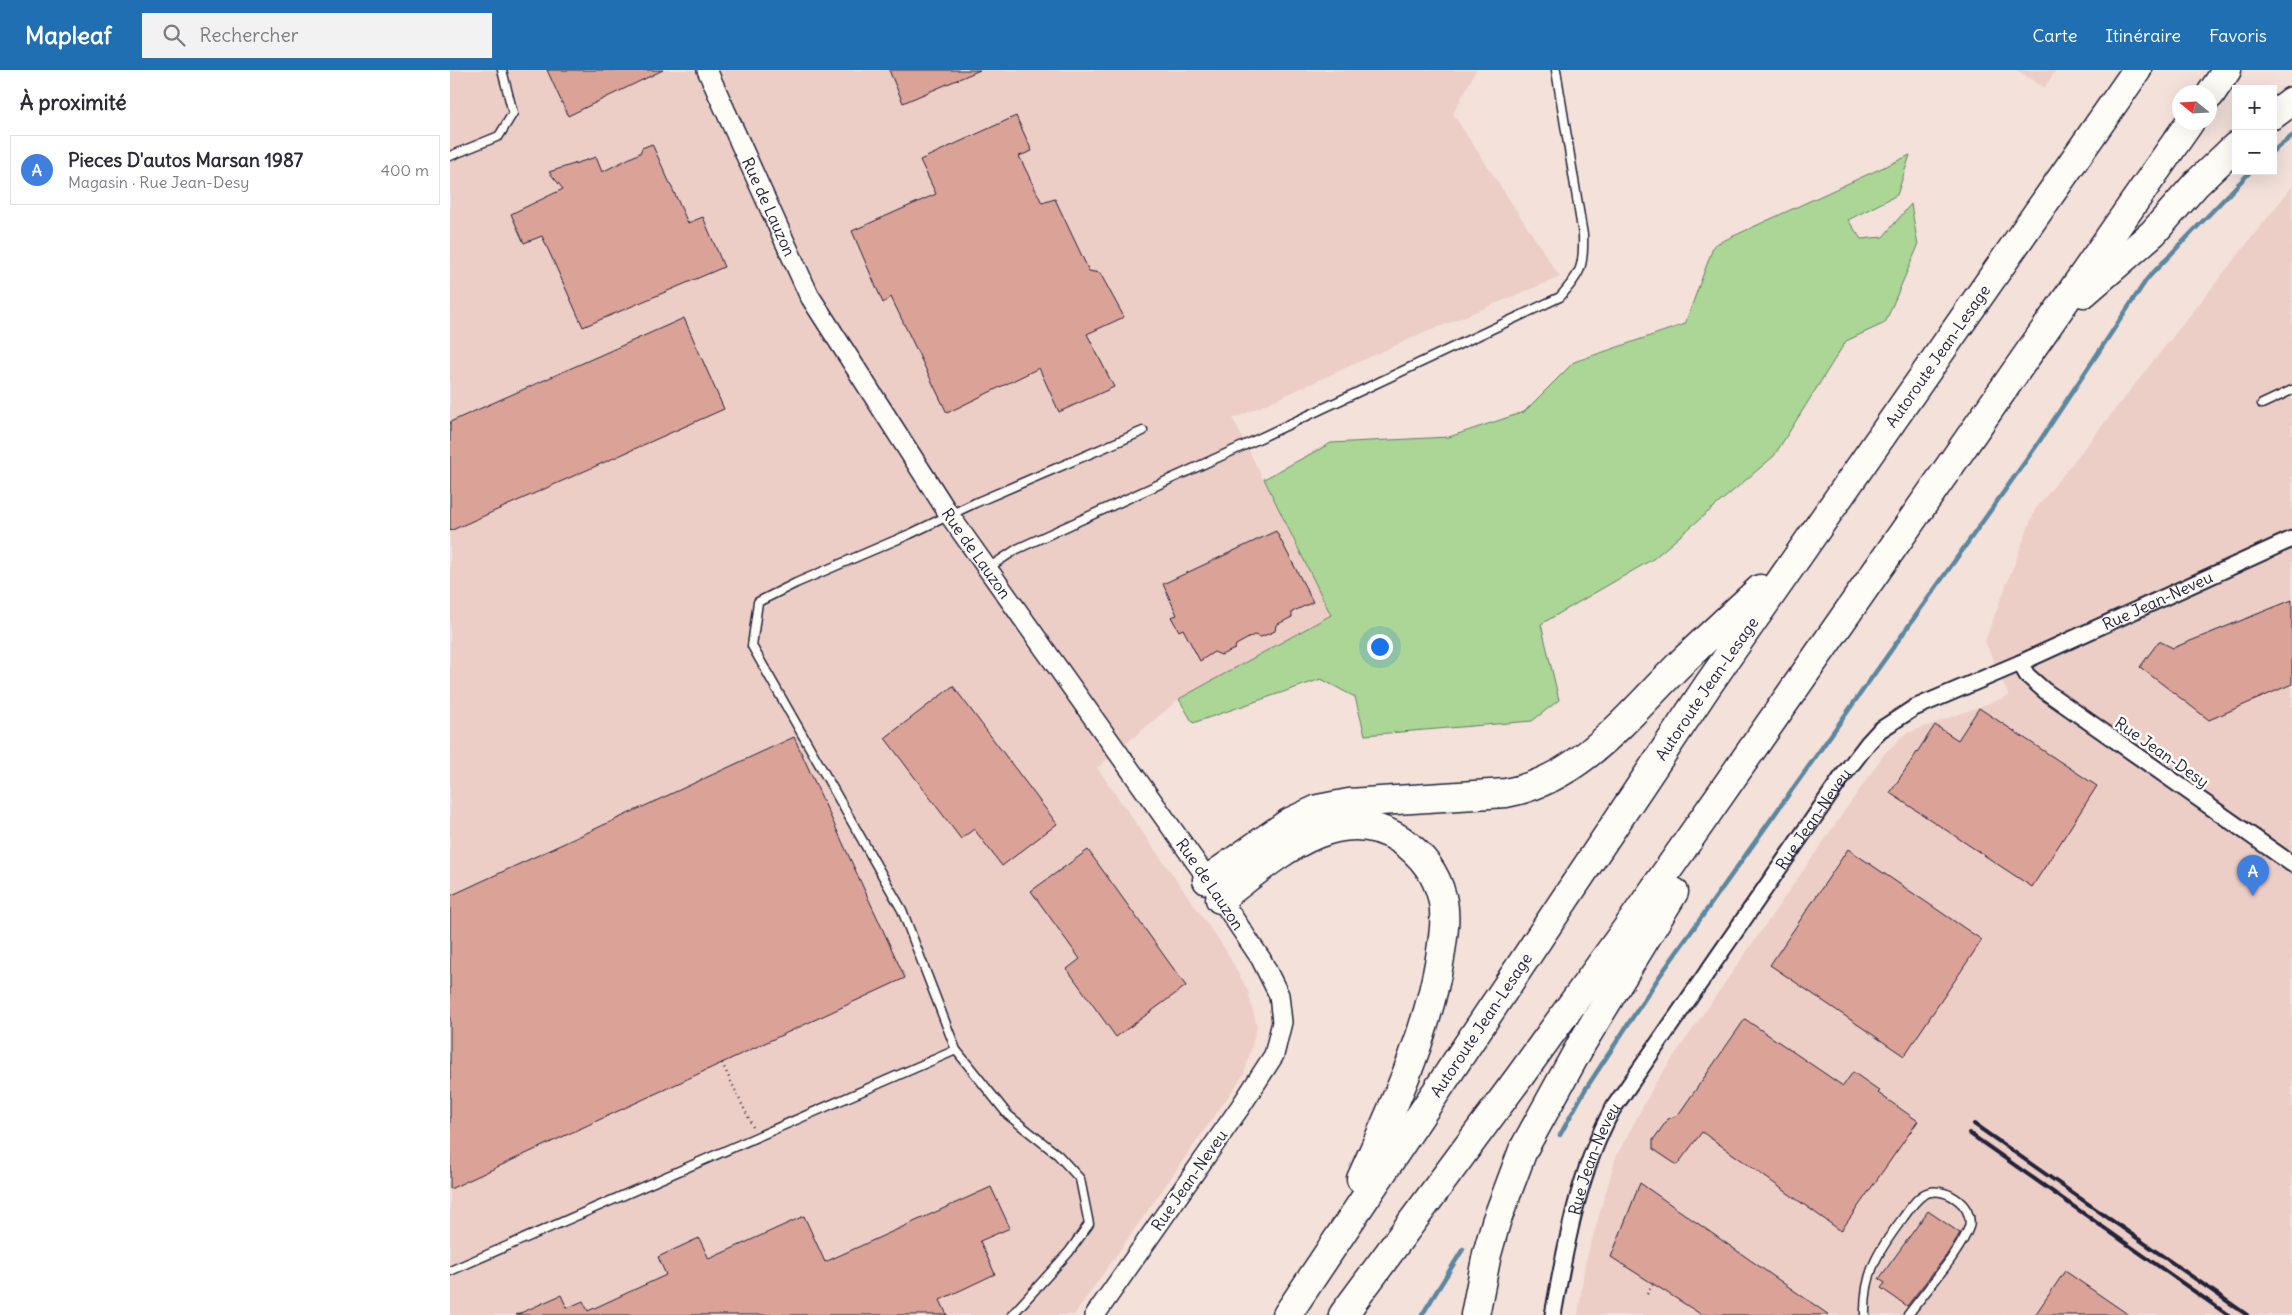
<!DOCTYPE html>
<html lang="fr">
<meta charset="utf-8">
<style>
body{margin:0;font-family:Delius,sans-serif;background:#f2f2f3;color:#2b2b33}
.controls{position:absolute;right:15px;top:15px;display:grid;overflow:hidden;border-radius:0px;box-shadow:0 5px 20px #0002}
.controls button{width:45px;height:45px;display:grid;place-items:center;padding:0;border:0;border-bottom:1px solid #e1e1e2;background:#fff;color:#2b2b33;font:25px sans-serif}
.compass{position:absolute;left:1722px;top:15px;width:45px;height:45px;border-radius:50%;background:#fff;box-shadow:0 5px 20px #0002;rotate:288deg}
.you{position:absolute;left:929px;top:576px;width:18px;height:18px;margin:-12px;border:4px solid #fff;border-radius:50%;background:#1a73e8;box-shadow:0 0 0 8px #1a73e833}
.badge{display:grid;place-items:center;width:32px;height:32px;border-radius:50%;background:#1f6fb2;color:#fff;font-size:16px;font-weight:700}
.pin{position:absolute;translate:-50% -41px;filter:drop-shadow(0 1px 2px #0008)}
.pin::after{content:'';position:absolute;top:26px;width:18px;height:15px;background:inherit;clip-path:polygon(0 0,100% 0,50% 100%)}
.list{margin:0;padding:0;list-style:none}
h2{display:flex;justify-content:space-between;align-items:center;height:65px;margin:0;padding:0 20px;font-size:21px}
h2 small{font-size:16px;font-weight:400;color:#7c7c81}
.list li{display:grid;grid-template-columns:32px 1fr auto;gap:15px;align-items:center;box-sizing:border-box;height:70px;margin:0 10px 10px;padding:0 10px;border:1px solid #e1e1e2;border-radius:0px}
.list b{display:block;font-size:19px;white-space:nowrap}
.list p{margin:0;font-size:16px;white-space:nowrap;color:#7c7c81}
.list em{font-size:16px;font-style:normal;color:#7c7c81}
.icon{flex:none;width:28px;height:28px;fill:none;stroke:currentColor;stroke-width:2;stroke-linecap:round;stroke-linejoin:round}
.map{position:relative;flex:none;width:1842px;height:1245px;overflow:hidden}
header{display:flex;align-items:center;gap:30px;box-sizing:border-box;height:70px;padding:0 25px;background:#1f6fb2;color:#fff}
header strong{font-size:24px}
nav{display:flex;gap:28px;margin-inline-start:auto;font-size:18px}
.search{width:350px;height:45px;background:#f2f2f3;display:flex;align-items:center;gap:12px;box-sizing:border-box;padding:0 18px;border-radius:0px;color:#7c7c81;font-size:19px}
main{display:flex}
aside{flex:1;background:#fff}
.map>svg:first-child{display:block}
</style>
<header>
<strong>Mapleaf</strong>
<div class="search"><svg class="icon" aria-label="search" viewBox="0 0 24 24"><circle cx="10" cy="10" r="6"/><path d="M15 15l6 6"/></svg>Rechercher</div>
<nav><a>Carte</a><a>Itinéraire</a><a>Favoris</a></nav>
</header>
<main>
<aside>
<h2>À proximité<small></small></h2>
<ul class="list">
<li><span class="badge" style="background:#3f7fe0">A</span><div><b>Pieces D'autos Marsan 1987</b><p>Magasin · Rue Jean-Desy</p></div><em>400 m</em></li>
</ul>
</aside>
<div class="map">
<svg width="1842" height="1245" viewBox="0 0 1842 1245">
<rect width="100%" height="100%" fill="#f3e1da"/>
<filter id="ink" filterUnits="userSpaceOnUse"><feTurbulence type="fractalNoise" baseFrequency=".02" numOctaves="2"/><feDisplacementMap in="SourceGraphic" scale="10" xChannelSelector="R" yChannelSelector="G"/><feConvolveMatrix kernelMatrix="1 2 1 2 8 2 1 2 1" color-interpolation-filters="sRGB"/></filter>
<g filter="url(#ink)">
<path fill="#eccec6" d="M0 0H1026L1003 44 1110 207 955 271 783 349 881 545 729 629 647 698 775 879 798 921 807 957 794 1004 624 1245H0Z
M1567 0H1606L1594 18Z
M1842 117V1245H1128L1135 1194 1166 1087 1206 1012 1435 683 1455 664 1559 626 1535 571 1585 440Z"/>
<path fill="#abd695" stroke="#667c68" d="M1460 85 1447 125 1398 150 1411 169 1433 167 1461 134 1468 176 1435 253 1396 271 1324 386 1203 489 1091 554 1109 630 1082 651 915 665 905 627 871 609 743 653 729 629 881 545 814 409 881 373 999 367 1074 342 1124 292 1235 254 1264 175Z"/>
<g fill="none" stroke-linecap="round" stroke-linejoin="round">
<path stroke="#5c87a0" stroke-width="4.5" d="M1823 81 1842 66
M1110 1065 1135 1020 1209 907 1587 375 1697 209 1801 101
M972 1245 1013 1179"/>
</g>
<path fill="#dba298" stroke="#22223b" d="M97 0H213L118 46Z
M439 0H530L453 33Z
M566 46 582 81 569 86 592 133 605 129 639 201 650 203 674 247 637 264 664 317 609 342 589 298 497 343 441 227 433 233 402 161 486 124 470 90Z
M202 74 238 153 253 147 274 197 133 257 92 166 74 173 61 144 113 119 99 102 146 87 152 102 190 83 192 78Z
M234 248 274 339 0 461V352Z
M826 461 863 532 842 542V547L826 555 825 561 811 567 804 565 786 575 785 579 771 585 764 582 750 591 733 559 729 561 721 547 727 545 713 514Z
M1842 530V614L1759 650 1690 597 1709 571 1723 578Z
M503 616 607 754 552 796 524 759 511 769 435 668Z
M1529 638 1647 716 1582 817 1440 723 1485 655 1508 670Z
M344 667 455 908 0 1119V826Z
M1398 779 1532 870 1454 986 1320 895Z
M638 780 736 916 666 967 617 899 630 889 581 821Z
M1295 949 1393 1016 1403 1002 1430 1021 1428 1023 1468 1051 1391 1161 1252 1062 1227 1095 1203 1079V1070L1218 1049 1228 1045Z
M1190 1113 1379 1245H1252L1161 1187Z
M541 1117 560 1158 530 1171 545 1204 490 1230 497 1245H66L111 1225 117 1238 133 1231 138 1241 216 1205 208 1187 249 1168 259 1189 354 1146 375 1192Z
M1478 1141 1510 1163 1496 1186 1457 1236 1431 1218 1435 1213 1429 1209Z
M1615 1201 1679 1245H1585Z"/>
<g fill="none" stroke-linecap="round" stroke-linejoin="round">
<g stroke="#22223b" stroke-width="11">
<path id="service" d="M0 86 49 66 63 43 52 0
M1812 334 1842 320
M538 498 567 479 793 376 1110 227C1131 203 1134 197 1133 165L1106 0
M0 1201 506 980
M562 1245 619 1182 639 1154 630 1109 608 1085 558 1045 506 980 452 840 302 576 308 532 346 513 460 464 525 433 693 361
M1415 1245C1414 1203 1428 1181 1453 1148 1458 1141 1465 1130 1473 1125 1492 1113 1525 1135 1519 1157 1511 1181 1474 1223 1458 1245"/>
</g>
<g stroke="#22223b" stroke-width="19">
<g id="minor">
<path d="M1570 593 1577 605 1595 621 1842 794"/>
<path id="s1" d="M1103 1245C1116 1174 1128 1104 1162 1040L1392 707 1418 673 1430 660 1464 638 1570 593 1842 469"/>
</g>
</g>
<g stroke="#22223b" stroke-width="22">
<g id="tertiary">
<path id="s2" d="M257 0 359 225 500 446 750 798 811 889 829 925 832 952 824 985 791 1036 645 1245"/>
</g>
</g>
<g stroke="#22223b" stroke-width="31">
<g id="motorway">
<path d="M1760 25 1777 0"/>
<path d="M1823 45 1842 31"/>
<path d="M1634 223 1703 163 1746 114 1786 76"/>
<path d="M757 810 840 752 868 739 899 733 1056 723C1132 709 1180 643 1232 592 1258 567 1284 543 1310 519"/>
<path d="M770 829C820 792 886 727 951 770 971 784 986 803 992 827 997 847 993 868 990 888 977 966 943 1037 911 1109"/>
<path id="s3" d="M837 1245 1258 615 1687 0"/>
<path d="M893 1245 1070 1006 1180 854 1740 52"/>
<path d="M1025 1245 1037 1184 1046 1152 1073 1080 1132 973 1224 822"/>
</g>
</g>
<path stroke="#22223b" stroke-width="2.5" stroke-dasharray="1 4" stroke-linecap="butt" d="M272 993 303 1057
M1197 1224 1203 1214"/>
<use href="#service" stroke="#fdfcf7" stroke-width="8"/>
<use href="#minor" stroke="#fdfcf7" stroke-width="15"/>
<use href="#tertiary" stroke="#fdfcf7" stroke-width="19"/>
<use href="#motorway" stroke="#fdfcf7" stroke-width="28"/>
<path stroke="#22223b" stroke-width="4" d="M1524 1054 1797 1245
M1519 1063 1778 1245"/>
</g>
</g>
<g text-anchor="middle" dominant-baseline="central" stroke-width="5" stroke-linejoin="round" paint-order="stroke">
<g font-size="16" fill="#22223b" stroke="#fdfcf7">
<text stroke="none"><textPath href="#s2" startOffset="150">Rue de Lauzon</textPath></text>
<text stroke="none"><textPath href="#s3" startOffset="1159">Autoroute Jean-Lesage</textPath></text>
<text stroke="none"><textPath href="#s2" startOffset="555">Rue de Lauzon</textPath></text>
<text stroke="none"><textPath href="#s1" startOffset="986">Rue Jean-Neveu</textPath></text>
<text stroke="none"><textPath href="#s3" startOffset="754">Autoroute Jean-Lesage</textPath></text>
<text transform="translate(1712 682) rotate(35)">Rue Jean-Desy</text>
<text stroke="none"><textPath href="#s1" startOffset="568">Rue Jean-Neveu</textPath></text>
<text stroke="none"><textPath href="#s2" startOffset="960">Rue de Lauzon</textPath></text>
<text stroke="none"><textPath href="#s3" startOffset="349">Autoroute Jean-Lesage</textPath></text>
<text stroke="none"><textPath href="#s1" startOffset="162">Rue Jean-Neveu</textPath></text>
<text transform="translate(739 1110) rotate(-55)">Rue Jean-Neveu</text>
</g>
</g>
</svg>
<div class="controls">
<button>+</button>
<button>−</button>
</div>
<svg class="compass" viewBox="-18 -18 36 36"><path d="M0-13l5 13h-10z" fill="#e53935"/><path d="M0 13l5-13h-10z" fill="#7c7c81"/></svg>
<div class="you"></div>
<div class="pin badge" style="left:1803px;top:826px;background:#3f7fe0">A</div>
</div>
</main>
